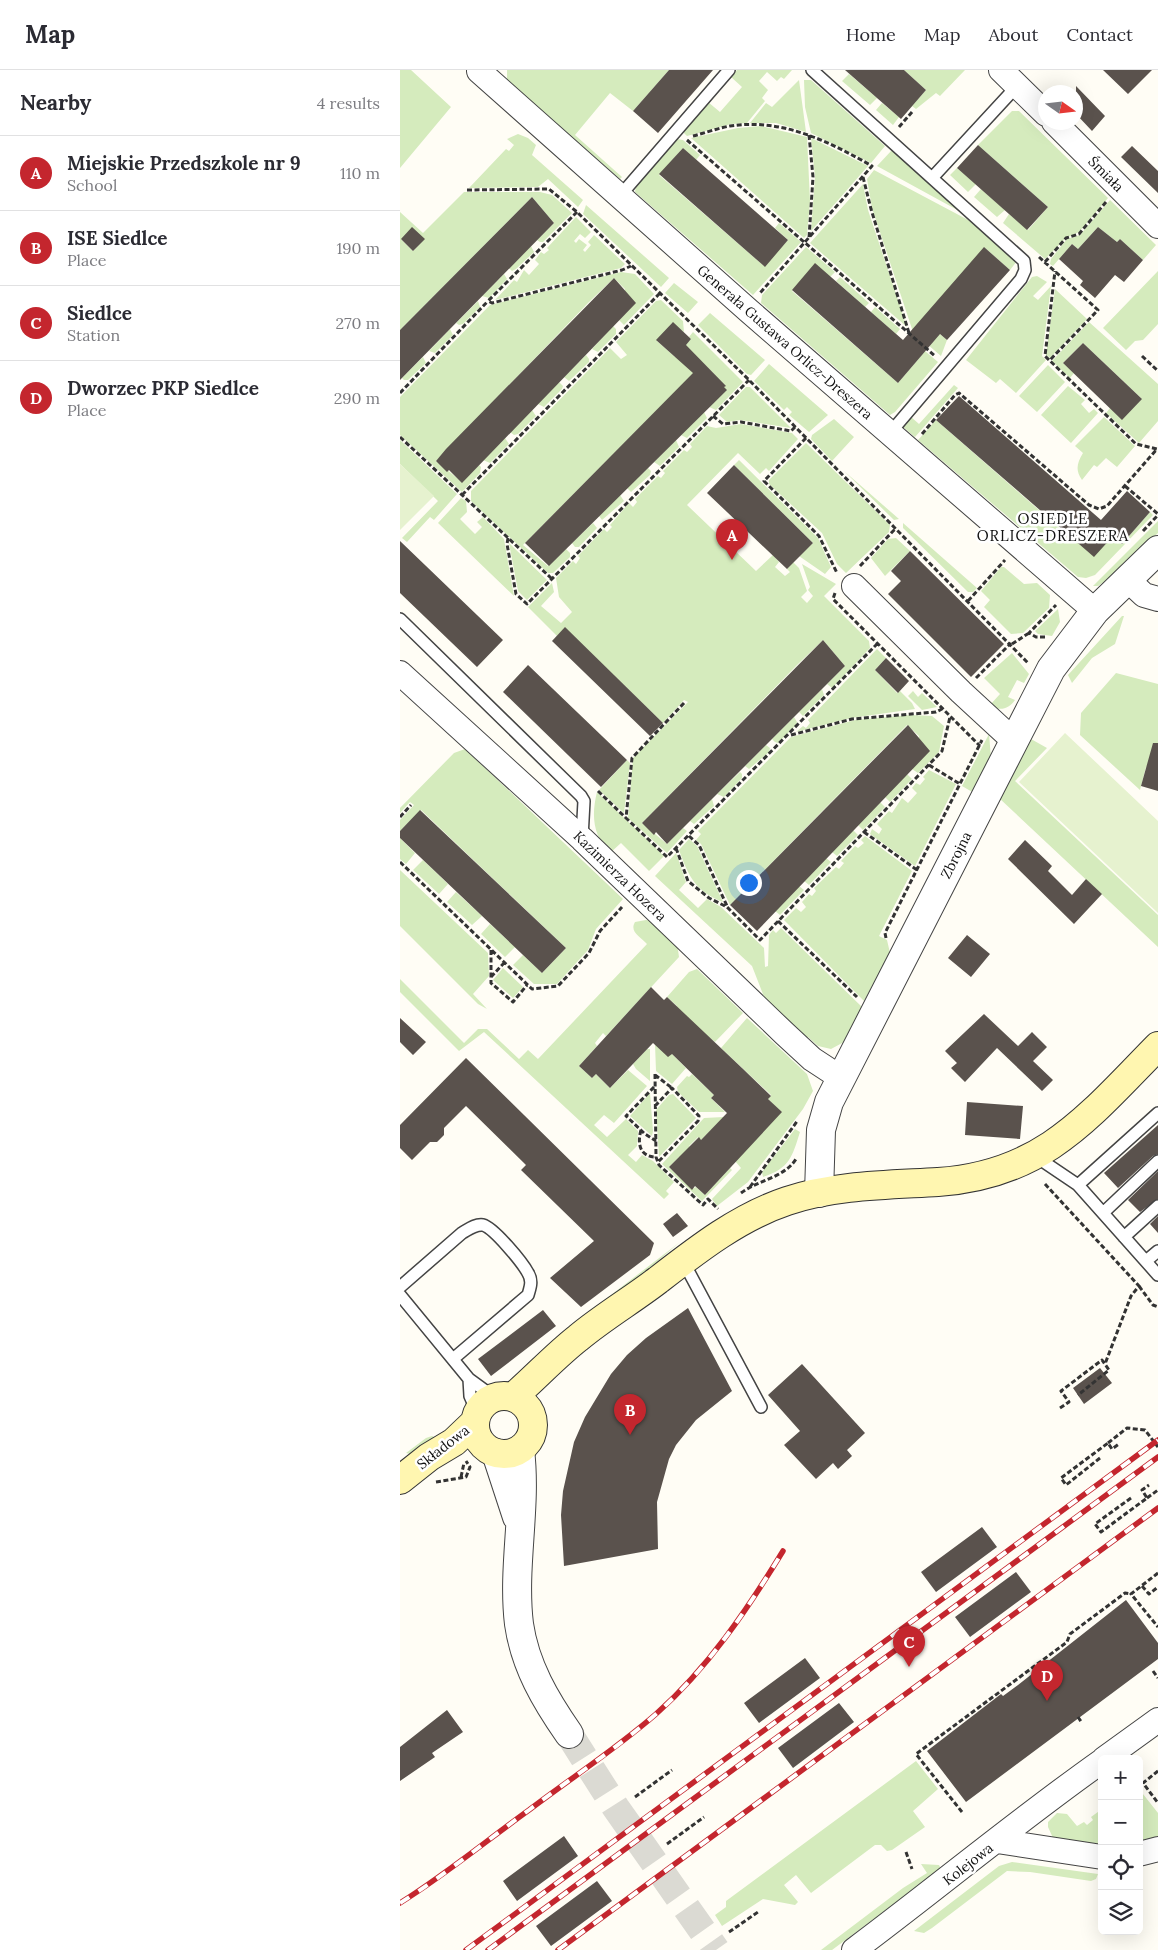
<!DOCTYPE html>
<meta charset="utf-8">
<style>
body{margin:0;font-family:Lora,serif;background:#f2f2f3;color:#2b2b33}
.controls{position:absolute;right:15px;bottom:15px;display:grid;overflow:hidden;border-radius:8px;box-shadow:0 5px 20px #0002}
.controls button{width:45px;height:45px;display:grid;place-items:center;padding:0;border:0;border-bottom:1px solid #e1e1e2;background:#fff;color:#2b2b33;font:25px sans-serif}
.compass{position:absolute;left:638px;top:15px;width:45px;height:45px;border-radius:50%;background:#fff;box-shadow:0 5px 20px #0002;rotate:104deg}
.you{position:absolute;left:348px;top:812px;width:18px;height:18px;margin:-12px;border:4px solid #fff;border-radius:50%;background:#1a73e8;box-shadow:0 0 0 8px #1a73e833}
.badge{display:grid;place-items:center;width:32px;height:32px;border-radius:50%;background:#c4262e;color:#fff;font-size:16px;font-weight:700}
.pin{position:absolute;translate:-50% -41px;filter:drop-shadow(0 1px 2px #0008)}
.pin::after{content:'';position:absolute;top:26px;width:18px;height:15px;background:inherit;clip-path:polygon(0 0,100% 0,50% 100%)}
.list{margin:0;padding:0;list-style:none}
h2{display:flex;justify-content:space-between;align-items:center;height:65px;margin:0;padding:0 20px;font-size:21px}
h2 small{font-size:16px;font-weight:400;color:#7c7c81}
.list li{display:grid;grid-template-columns:32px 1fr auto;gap:15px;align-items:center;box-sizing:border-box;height:75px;padding:0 20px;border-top:1px solid #e1e1e2}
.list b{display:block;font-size:19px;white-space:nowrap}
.list p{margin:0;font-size:16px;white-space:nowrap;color:#7c7c81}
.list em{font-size:16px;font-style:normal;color:#7c7c81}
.icon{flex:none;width:28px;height:28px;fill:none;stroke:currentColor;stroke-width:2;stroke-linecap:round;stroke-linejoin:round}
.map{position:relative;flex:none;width:758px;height:1880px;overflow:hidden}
header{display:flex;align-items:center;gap:30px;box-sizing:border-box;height:70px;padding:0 25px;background:#fff;border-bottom:1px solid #e1e1e2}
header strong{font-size:24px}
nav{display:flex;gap:28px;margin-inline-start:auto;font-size:18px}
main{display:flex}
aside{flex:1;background:#fff}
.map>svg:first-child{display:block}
</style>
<header>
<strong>Map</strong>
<nav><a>Home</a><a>Map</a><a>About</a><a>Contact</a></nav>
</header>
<main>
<aside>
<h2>Nearby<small>4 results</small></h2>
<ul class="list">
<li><span class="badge">A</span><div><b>Miejskie Przedszkole nr 9</b><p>School</p></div><em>110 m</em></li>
<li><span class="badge">B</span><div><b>ISE Siedlce</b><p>Place</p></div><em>190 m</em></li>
<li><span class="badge">C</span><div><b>Siedlce</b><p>Station</p></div><em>270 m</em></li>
<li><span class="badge">D</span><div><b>Dworzec PKP Siedlce</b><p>Place</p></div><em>290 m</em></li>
</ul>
</aside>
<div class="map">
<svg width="758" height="1880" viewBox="0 0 758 1880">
<rect width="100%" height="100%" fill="#fffdf5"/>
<path fill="#d5ebbd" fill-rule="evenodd" d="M0 0H11L51 37 0 98Z
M107 0H269L233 41 210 23 175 65 222 107 220 109 107 11Z
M337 0H392L384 9 381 7 377 11 367 2 359 11 368 20 362 28 365 31 347 53 331 54 287 66 282 61 308 32 320 42 342 17 331 7Z
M504 0H565L540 26 536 23 516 39 512 36 526 20Z
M449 4 477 28 470 35 442 11Z
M399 10 406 62 376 53H350L366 33 372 37Z
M404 10H411L485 76 471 93 411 63 405 37Z
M482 33 499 47 493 55 476 40Z
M612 41H619L708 128 679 162 666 168 645 189 603 153 609 144 628 160 648 137 578 75Z
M361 56 407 67 410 131 407 165 404 168 291 68 338 58Z
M118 64 128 68 136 75 132 85 183 130 178 137 148 109 138 117 69 118 106 79 109 81 114 75 107 69Z
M411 68 468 96 411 161 415 107Z
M277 69 283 70 300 85 296 90 283 78 259 105 364 196 388 170 375 158 379 153 401 172 353 225 235 122 236 116Z
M492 80 561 142 477 96Z
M557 98 576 114 568 122 550 105Z
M474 100 572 152 617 191 610 200 585 178 522 249 547 270 541 286 513 262 472 138 467 109Z
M463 114 468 140 507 257 410 173Z
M581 119 605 140 597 147 574 127Z
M64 122H140L152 125 172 143 143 172H140L137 170 154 153 132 127 0 260V142L23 163ZM1 169H24L13 181Z
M710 130 756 175 743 190 720 169 717 172 698 157 678 179 672 174 653 196 650 194 651 189 667 169 680 165Z
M186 135 269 208 261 217 183 144Z
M176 147 191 162 185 168 180 164 174 171 176 173 179 169 187 175 183 180 185 182 191 175 188 172 194 165 225 194 221 198 95 230 114 210 117 212 124 200 129 205 139 194 135 190 141 182 144 184 149 180 147 178Z
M131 176 134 182 116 199 112 201 109 198Z
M406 177 435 202 430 207 415 194 392 221 498 313 521 286 508 275 512 270 538 292 495 342 490 345 361 233 362 225Z
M758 201V254L743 270 735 271 726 280 703 258Z
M221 202 235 204 254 224 224 255 219 250 225 219 214 208 189 232 36 391 62 412 79 395 81 397 80 403 62 422 0 365V327L90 235Z
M104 204 107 209 89 228 82 226Z
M637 206 647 212 633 226 638 230 651 216 642 286 646 290 616 323 600 309 596 313 566 290 632 207Z
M440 207 469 233 465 237 436 211Z
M274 213 298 232 288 243 265 223Z
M655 219 687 249 650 288 646 285Z
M261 230 283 251 284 262 272 253 257 271 275 287 291 269 289 267 293 262 343 312 316 340 309 337 315 305 304 294 267 330 123 475 148 496 166 479 170 483V487L153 503H148L71 431V421L210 278 221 289 227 285 216 272 256 231Z
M78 231 80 237 63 254 59 255 56 253Z
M475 237 500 259 496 264 471 242Z
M310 243 365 290 351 305 347 304 298 255Z
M689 252 758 314V351L739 373 706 343 710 338 722 349 741 328 683 273 663 293 674 303 670 308 652 291Z
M213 256 216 259V264L198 282 192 279Z
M50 259 53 265 35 283 29 281Z
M186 285 189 289V292L169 311 164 307Z
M23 287 26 293 8 310H4L2 308Z
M369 294 428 345 409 362 389 345 392 342 387 337 384 340 354 311Z
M648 295 665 312 637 342 619 326Z
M159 312 163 316 162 319 144 337 138 334Z
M554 315 558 318 515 367 503 357 510 346 519 354Z
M668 316 685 330 681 334 689 343 694 339 698 343 671 373 641 345Z
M346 317H350L391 358 340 350 327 352 319 345Z
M132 340 136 346 118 364 114 365 110 362Z
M304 342 307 348 287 368 281 365Z
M704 347 735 376 717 397 706 388 697 397 694 395 682 410C675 400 677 393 683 383L675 376Z
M434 349 454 367 432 391 411 369 412 365Z
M536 350 663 461 713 466 722 474 750 442 753 445 695 505 686 508 678 507 518 370Z
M341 354 392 363 398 369 369 401 366 398 360 404 338 383 287 435 356 501 373 485 379 492 375 497 385 506 390 502 387 499 393 492 399 498 407 521 401 527 407 533 413 526 408 520 410 517 402 494 436 514 424 526 469 571 470 578 432 618 427 614 445 596 423 570 397 595 242 753 267 774 283 758 287 761 267 783 228 748 233 688 288 632 284 630 263 653 165 558 157 566 128 537 152 513 154 522 141 536 161 553 172 542 159 527 156 508 173 491 176 494 180 488 178 486 204 459 207 462 212 457 210 455 229 433 233 437 237 432 235 429 258 406 261 408 265 403 263 401 284 380 287 382 292 377 290 374 307 356 316 358Z
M105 368 109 374 90 393 83 390Z
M0 370 57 424 34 450 30 447 7 472 2 468 38 431 0 394Z
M276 370 279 377 260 396 254 392Z
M406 373 490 455 489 462 446 503 437 494 422 463 369 414V410Z
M339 390 418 468 431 497 425 504 399 486 413 473 334 395Z
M248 398 251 401 250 405 231 422 227 418Z
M444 401 499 449 494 450Z
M220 425 224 431 202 450 199 446Z
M61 428 66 431 67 442 60 449 75 464 82 457 77 452 83 447 104 469 114 526 38 453Z
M758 451V463L705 511 698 516H693Z
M193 453 197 458 179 477H175L172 473Z
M503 453 577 518 573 522H568L503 458Z
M496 468 510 481 485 506 471 488 488 469Z
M109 473 147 510 127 530 118 521Z
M601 497H604L624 514 637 513 650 525 649 538 623 563 611 564 584 537 590 530 581 521Z
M658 539 660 552 652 566 638 564 635 561Z
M722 546H724L715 574 692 588 672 613 668 605Z
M477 579 486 588 475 600 497 623 500 621 512 633 515 639 451 648 396 662 403 656 406 658 410 653 408 650Z
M612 583 629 604 624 613 617 610 608 627 615 630C609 639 599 642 590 635L600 624 584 608Z
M716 603 758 614V691L746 697 740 720 680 665 681 643Z
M422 619 424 625 403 646 399 642Z
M513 621 518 627 522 623 537 637 522 640 508 626Z
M510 645 532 646 544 656 539 682 518 703 512 699 519 666 507 655 330 835 301 774 296 770 301 764 298 761 391 667 455 650Z
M394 647 397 652 396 655 378 673 375 672 372 669Z
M589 664 591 688 574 723 562 716Z
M631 669 647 678 615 711 758 845V877L599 728Z
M366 675 370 678 369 682 349 699 345 696Z
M65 679 223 829 196 859 188 880 157 914H134L113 895 123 885 142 903 166 878 21 740 0 761V750L14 735 10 732 0 743V738L54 683Z
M227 690 230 693 224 743 199 720Z
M529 700 556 714 515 796 470 764 472 759 479 764 482 759 477 754 489 741 492 743 502 728 508 733 517 723 512 718 516 713 520 715 525 709 523 707Z
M340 702 342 704V708L324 727 317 724Z
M507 704 512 709 490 732 485 727Z
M197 722 264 786 249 801 221 773 210 783C193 766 191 746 197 722Z
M312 729 314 736 294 754 290 751Z
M480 732 485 737 463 760 458 755Z
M453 760 458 765 437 786 432 782Z
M465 766 512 801 479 866 487 870 490 883 464 931 384 850 396 838 401 842 406 837 402 832 409 824 412 826 416 821 414 818 436 797 439 799 444 793 441 791 455 776 458 778 464 773 461 770Z
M0 768 15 783 6 794 0 789Z
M289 769 297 776 323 832C295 821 289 807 279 780Z
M276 783 286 812 279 820 298 838 307 829 321 837 364 878 365 897 368 896 369 865 373 860 376 863 381 858 462 937 444 972 431 979 418 976 408 967 404 970 366 932 352 896 255 806Z
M426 788 431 792 409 815 404 811Z
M23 790 48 814 39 824 13 800Z
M0 800 88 883 89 906 73 924 87 939 78 934 0 856Z
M399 816 404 820 380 845 375 841Z
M56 822 82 846 72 855 47 832Z
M246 850 254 851 277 873 279 887 206 966 203 963 195 973 197 976 179 996 192 1008 196 1004 210 1018 228 1000 247 1016 214 1053 204 1045 194 1055 207 1067 226 1049 238 1061 237 1076 228 1085 236 1092 242 1085 253 1091 274 1112 266 1121 269 1124 264 1129 84 962 59 981 0 922V909L64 973 78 959H87L119 989 128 980 138 989 247 874C241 867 229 862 235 852Z
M90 854 115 877 105 887 81 864Z
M103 898 123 917 113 928 93 910Z
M297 899 343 943 315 972 274 939 277 936 267 927 289 902Z
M347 948 407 1004 413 1021 403 1039 348 1112 317 1136 312 1129 341 1098 335 1091 381 1042 368 1029 371 1025 321 978Z
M255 974 272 984 286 998 272 1014 256 1001Z
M247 979H250V1011L236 999 233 994Z
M292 1004 314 1025 311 1028 325 1042H299L278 1022 277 1017 287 1006 289 1007Z
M250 1023 253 1061 252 1066 230 1046Z
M273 1024 296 1048 259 1087 256 1040 269 1025Z
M324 1047 301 1070 298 1067 289 1076 292 1079 282 1090 279 1087 269 1097 292 1119 296 1117 305 1125 330 1098 332 1100 302 1131 262 1094 304 1048Z
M395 1059 400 1062C392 1087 390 1098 363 1107L362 1102Z
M280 1172 190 1249 181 1248Z
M32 1366 38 1369 17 1386 6 1383 26 1368Z
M516 1691 538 1719 513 1741 525 1757 492 1780 487 1781 481 1775H475L411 1823 396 1805 384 1815 398 1832 395 1835 363 1829 322 1856 315 1845 326 1837V1831Z
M739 1719 758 1743V1766L739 1773Z
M702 1739V1778L653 1768 648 1757V1752L657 1743 667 1744 677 1756 684 1752 687 1755 693 1750 691 1747Z
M612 1792 698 1804 696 1809 691 1811 630 1802 607 1801 532 1858 524 1863 514 1861 599 1796Z
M521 1794 539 1795 541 1799 432 1880H421L503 1818 527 1803Z"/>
<path fill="#e6f2cf" d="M0 394 34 426 0 460Z
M665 663 758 751V843L619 712Z"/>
<path fill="#5a524d" d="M269 0H313L258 63 233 41Z
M445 0H504L526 20 501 49Z
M703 0H752L728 24Z
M676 16 705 46 692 61 676 44Z
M578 75 648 137 627 160 557 98Z
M732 76 758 101V123L721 87Z
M283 78 388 170 365 197 259 104Z
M132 127 154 153 0 310V260Z
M12 157 25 169 13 181 1 169Z
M698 157 717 172 720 169 743 190 724 212 715 205 695 228 680 215 683 211 659 189 672 174 678 179Z
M584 177 610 200 547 270 540 264 498 313 392 220 415 193 503 270Z
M214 208 236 233 62 413 49 400 47 402 36 391 46 379Z
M273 252 291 269 286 275 326 316 324 317 327 320 149 496 125 473 293 303 256 270Z
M683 273 742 329 722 350 663 293Z
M559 326 701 450 727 421 750 442 722 474 713 466 694 487 536 350Z
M334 395 413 473 387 499 307 423Z
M0 471 103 570 77 597 0 523Z
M510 481 604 574 571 607 488 524 501 511 491 501Z
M165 557 263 653 250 666 152 571Z
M423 570 445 596 267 774 256 762 254 765 242 753Z
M486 588 509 611 498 623 475 600Z
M128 595 227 690 201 717 103 622Z
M508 655 530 681 357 861 330 835Z
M753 673H758V721L741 716Z
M20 740 166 878 142 903 0 768V761Z
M625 770 652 796 648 801 672 825 686 809 702 824 674 854 608 789Z
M567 865 590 884 571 907 548 888Z
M251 917 264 930 267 927 342 998 371 1026 368 1029 382 1042 305 1125 295 1116 292 1120 269 1097 299 1067 301 1070 327 1043 311 1028 314 1025 272 984 268 987 253 973 210 1018 196 1004 192 1008 179 996Z
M584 944 618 976 632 962 647 977 633 991 653 1010 642 1021 597 978 565 1012 551 998 557 993 545 981Z
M0 948 26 972 13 985 0 972Z
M66 988 254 1173 250 1185 181 1237 150 1208 194 1171 121 1100 126 1095 66 1036 44 1058V1065L37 1072H30L12 1090 0 1078V1055Z
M567 1032 623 1036 620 1069 565 1065Z
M758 1055V1084L753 1086 718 1118 704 1103Z
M758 1101V1129L740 1142 728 1130Z
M277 1143 288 1156 273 1167 263 1154Z
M758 1146V1163L750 1154Z
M288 1238 332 1321 296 1350 276 1375 269 1389 257 1432 258 1479 164 1496 161 1445 163 1421 174 1372 185 1347 211 1304 227 1285 246 1268Z
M143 1240 156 1256 91 1306 78 1289Z
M402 1294 465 1363 447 1380 452 1386 438 1399 433 1393 416 1409 384 1375 400 1361 368 1325Z
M700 1298 712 1313 684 1334 673 1318Z
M582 1457 597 1477 536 1522 521 1502Z
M616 1502 631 1522 570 1567 555 1547Z
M726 1530 758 1573V1589L566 1732 527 1681 601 1624 603 1626 618 1615Z
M405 1588 420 1608 359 1653 344 1633Z
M439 1633 454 1652 393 1698 378 1678Z
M47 1640 63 1662 32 1683 35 1687 0 1711V1677Z
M164 1766 178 1786 117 1831 103 1811Z
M197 1811 212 1831 151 1876 136 1856Z"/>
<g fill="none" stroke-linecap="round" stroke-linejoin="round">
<path stroke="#dbdad3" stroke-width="28" stroke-dasharray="28 14" stroke-linecap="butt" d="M169 1664 216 1738 316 1880"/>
<g stroke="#444" stroke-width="14">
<path id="service" d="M412 0 624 191 625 200 621 209 490 363
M532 108 617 16
M219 127 329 0
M0 549 181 726 184 731 182 768
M635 1086 678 1115 758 1043
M678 1115 758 1205
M703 1143 758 1091
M724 1167 758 1136
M283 1191 361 1337
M746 1191 758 1181
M0 1217 62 1163C69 1159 75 1154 83 1155 94 1158 122 1192 128 1203 133 1211 130 1218 128 1225L53 1289
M0 1225 69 1309 95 1328
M69 1309 70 1326 77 1342"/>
</g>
<g stroke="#444" stroke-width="26">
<path id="minor" d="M601 0 646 44
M79 1 349 241 695 541
M654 52 758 156
M728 510 744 525 758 529
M454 516 561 622 613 670
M0 603 182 769 385 964 412 989 441 1008
M704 1689 758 1650
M597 1771 702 1787
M739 1784 758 1779
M454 1880C537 1818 617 1751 702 1691"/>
</g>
<g stroke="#444" stroke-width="30">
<path id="tertiary" d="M419 1123 421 1060 429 1032 651 599 695 541 758 480
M120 1380C127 1438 112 1496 119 1554 125 1596 146 1631 169 1664
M96 1383 117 1447"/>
</g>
<g stroke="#333" stroke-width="30">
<path id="secondary" d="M75 1355a29 29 0 1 1 58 0a29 29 0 1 1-58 0Z
M113 1327C135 1308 155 1286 178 1268 203 1247 232 1230 258 1210 298 1179 339 1147 387 1131 435 1115 489 1115 538 1112 644 1105 689 1046 758 976
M0 1410 29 1387 54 1372 75 1352"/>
</g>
<path stroke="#333" stroke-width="3" stroke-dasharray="5 2.5" stroke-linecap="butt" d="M499 57 512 42
M409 65 413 107 409 168
M293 66C305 63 318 58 330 56 382 48 428 71 472 96L360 223
M287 70 535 286
M463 107 471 139 509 263
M67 120 149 119 177 142 349 310 628 593
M177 142 88 231 92 233 222 200 231 196
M639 187 698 240 649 291
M645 192 666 168 679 164 706 132
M742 286 758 301
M0 323 88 231
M313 346 323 354 341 352 391 361 395 357
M522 364 555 325 559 323 689 435 699 439 707 436 757 379 736 374 645 286 655 201
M0 367 151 508
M406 368 364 411 419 466 437 503
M725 416 758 444
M62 425 260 223
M743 461 758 445
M108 468 107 474 116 524 127 534 349 310
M460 496 496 458
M435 523 433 529 580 676
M568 531 605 490
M645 567H636L629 563 656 535
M612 574 629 563
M576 608 611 573
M284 633 232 688 226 748 267 787 477 574
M391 665 452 649 536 642 542 639
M529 695 560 714
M198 721 226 748
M0 747 11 735
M464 762 517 800
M289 766 299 775 327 836
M276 778 288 811 309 828 327 837 360 870 542 681 550 647
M0 792 132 919 158 916 189 883 200 861 222 837
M378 851 457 927
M486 868 485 863 582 670
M91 880V913L113 932 127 915
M91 907 104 893
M255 1004 256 1087 259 1095 303 1135 308 1129 318 1139
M255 1005 272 1018
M254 1017 226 1046 245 1064 256 1071
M255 1036 272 1018 299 1046 298 1051 258 1092
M241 1060C237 1074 240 1087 256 1087
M645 1114 739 1216 731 1226 705 1294
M350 1117 398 1050
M341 1123C358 1110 384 1108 396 1089
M739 1216 753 1235 758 1237
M660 1338 669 1332 661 1321 702 1290 709 1300 678 1325
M708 1373 727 1358 745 1360 758 1377
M700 1388 666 1415 661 1408 708 1373 712 1379 719 1374
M61 1407 64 1393
M36 1412 66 1407 70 1397 66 1391
M731 1428 695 1454 701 1462 747 1428 742 1420 749 1415
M747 1428 758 1420
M758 1503 731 1524 758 1557
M742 1516 749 1524 758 1517
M753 1601 758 1608
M678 1647 682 1653
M758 1701 743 1713 758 1733
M235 1727 272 1700
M562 1742 516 1684 667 1572 670 1564 725 1523 731 1524
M267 1774 304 1747
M506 1782 512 1799
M329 1862 358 1842"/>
<use href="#service" stroke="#fff" stroke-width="11"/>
<use href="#minor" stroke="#fff" stroke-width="24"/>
<use href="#tertiary" stroke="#fff" stroke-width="28"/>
<use href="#secondary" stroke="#fff6b0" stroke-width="28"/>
<g stroke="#c4262e" stroke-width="5.5">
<path id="rail" d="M0 1833C45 1805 86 1771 129 1740 171 1708 216 1679 256 1644 308 1598 347 1540 383 1481
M66 1880 758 1370
M88 1880 758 1387
M158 1880 758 1438"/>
</g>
<use href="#rail" stroke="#fff" stroke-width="4" stroke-dasharray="11" stroke-linecap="butt"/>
</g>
<g text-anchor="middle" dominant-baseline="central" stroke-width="5" stroke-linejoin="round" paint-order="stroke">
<g font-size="14" fill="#111" stroke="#fff">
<text transform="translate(706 104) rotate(45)">Śmiała</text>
<text transform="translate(385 272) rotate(41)">Generała Gustawa Orlicz-Dreszera</text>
<text transform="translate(556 785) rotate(-63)">Zbrojna</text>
<text transform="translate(220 806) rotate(44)">Kazimierza Hozera</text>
<text transform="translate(43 1377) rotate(-38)">Składowa</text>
<text transform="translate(568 1794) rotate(-38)">Kolejowa</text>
</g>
<g font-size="15" letter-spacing="1" fill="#111" stroke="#fff">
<text x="653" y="448">OSIEDLE<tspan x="653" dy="17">ORLICZ-DRESZERA</tspan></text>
</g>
</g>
</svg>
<div class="controls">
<button>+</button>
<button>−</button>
<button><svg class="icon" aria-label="locate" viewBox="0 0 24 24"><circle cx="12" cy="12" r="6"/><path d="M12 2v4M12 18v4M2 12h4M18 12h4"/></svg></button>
<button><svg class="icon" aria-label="layers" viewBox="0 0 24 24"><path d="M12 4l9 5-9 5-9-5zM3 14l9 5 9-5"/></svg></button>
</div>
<svg class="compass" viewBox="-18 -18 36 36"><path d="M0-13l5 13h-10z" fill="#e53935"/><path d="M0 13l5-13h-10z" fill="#7c7c81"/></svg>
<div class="you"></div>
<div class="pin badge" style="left:332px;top:490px">A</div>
<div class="pin badge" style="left:230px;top:1365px">B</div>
<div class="pin badge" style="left:509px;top:1597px">C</div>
<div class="pin badge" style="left:647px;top:1631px">D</div>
</div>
</main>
